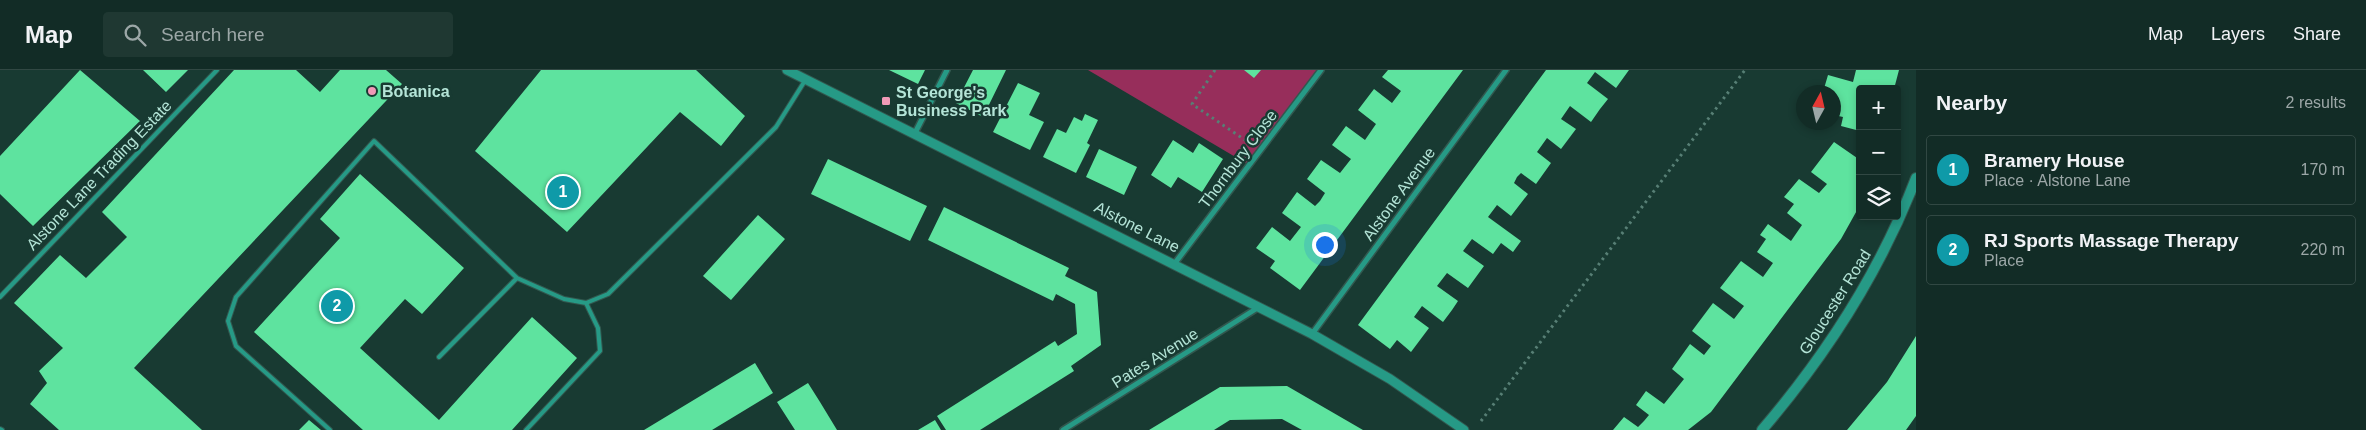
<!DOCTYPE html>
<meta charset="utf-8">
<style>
body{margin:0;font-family:Arial,sans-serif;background:#1f3832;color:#f1f3f6}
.controls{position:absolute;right:15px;top:15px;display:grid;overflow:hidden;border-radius:5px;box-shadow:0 2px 8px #0003}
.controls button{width:45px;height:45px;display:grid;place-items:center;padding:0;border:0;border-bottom:1px solid #314843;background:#122c26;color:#f1f3f6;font:25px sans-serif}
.compass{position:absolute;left:1796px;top:15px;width:45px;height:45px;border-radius:50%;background:#122c26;box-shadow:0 2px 8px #0003;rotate:8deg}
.you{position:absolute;left:1324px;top:174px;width:18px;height:18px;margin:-12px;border:4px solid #fff;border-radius:50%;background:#1a73e8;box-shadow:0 0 0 8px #1a73e833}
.badge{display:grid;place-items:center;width:32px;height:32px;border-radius:50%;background:#bca0f2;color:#fff;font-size:16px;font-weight:700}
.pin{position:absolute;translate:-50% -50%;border:2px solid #fff;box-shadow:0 1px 5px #0006}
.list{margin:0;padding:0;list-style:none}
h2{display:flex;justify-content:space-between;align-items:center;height:65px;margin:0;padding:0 20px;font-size:21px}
h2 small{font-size:16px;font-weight:400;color:#9ca7a7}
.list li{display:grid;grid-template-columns:32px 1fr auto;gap:15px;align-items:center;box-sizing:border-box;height:70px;margin:0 10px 10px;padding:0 10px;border:1px solid #314843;border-radius:5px}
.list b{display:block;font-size:19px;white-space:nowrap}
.list p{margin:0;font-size:16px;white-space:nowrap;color:#9ca7a7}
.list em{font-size:16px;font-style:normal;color:#9ca7a7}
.icon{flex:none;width:28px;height:28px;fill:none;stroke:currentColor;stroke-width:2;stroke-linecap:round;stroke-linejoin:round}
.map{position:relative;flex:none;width:1916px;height:360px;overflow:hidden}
header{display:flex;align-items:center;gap:30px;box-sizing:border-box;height:70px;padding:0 25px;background:#122c26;border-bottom:1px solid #314843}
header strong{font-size:24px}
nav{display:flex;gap:28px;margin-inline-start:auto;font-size:18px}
.search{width:350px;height:45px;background:#1f3832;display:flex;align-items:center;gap:12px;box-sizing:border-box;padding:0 18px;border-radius:5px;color:#9ca7a7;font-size:19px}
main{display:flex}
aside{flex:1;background:#122c26}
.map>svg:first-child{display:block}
</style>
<header>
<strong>Map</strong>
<div class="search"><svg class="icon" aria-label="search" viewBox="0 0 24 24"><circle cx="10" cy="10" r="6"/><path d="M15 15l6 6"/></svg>Search here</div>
<nav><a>Map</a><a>Layers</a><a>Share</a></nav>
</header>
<main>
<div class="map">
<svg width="1916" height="360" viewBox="0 0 1916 360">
<rect width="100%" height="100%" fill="#183a32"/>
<path fill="#972e5b" d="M1088 0H1321L1249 95Z"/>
<path fill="#5ee39f" d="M80 0 140 51 33 156 0 124V86Z
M143 0H188L166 22Z
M234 0H296L320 22 340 0H386L402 14 134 298 202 360H59L30 334 47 313 39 301 63 278 14 233 60 185 86 208 127 167 102 142Z
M541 0H696L745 46 721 76 680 42 567 162 475 81Z
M889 0H925L918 14Z
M973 0H1006L983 47 956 33Z
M1244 0H1261L1254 8Z
M1388 0H1463L1300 220 1270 198 1275 191 1256 178 1272 157 1290 171 1301 157 1282 143 1297 122 1315 136 1320 131 1325 123 1307 109 1321 90 1340 103 1351 89 1332 75 1346 56 1365 70 1376 54 1358 40 1374 19 1392 33 1401 21 1382 7Z
M1546 0H1629L1616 18 1595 2 1587 13 1608 29 1600 39 1591 52 1570 36 1561 49 1576 59 1561 79 1547 68 1537 82 1551 93 1536 114 1521 103 1517 107 1514 113 1528 124 1511 146 1497 135 1488 147 1521 171 1513 182 1501 173 1493 184 1472 169 1463 181 1484 196 1468 218 1447 203 1437 216 1458 231 1452 240 1443 252 1422 236 1414 247 1429 258 1411 282 1397 270 1390 279 1358 255Z
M1856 0H1899L1894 19H1860V61L1841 56 1843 47 1834 45V22H1823L1828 5 1853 12Z
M1018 13 1040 23 1029 45 1044 52 1030 80 993 62Z
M1085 44 1098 50 1087 73 1090 75 1076 103 1043 87 1057 59 1066 63 1074 47 1082 51Z
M1173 70 1193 83 1199 73 1223 89 1202 122 1178 107 1171 118 1151 105Z
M1834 72 1860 90V135L1841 169 1711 342 1688 360H1613L1624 347 1638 357 1644 351 1649 345 1636 335 1646 321 1664 334 1684 309 1672 299 1690 274 1704 285 1711 276 1692 261 1713 233 1734 249 1744 236 1720 218 1741 191 1763 207 1773 193 1757 182 1766 169 1760 165 1768 154 1791 171 1802 155 1787 143 1794 134 1784 127 1799 109 1819 123 1827 114 1811 102Z
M1099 79 1137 97 1124 125 1086 107Z
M828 89 927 136 910 171 811 124Z
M360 104 464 198 422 244 405 229 360 278 439 350 532 247 577 288 512 360H363L254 262 340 168 320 149Z
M944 137 1069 198 1065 206 1097 222 1101 275 1071 296 1074 301 980 360H946L937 346 1055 271 1058 276 1077 264 1075 234 1056 224 1053 231 928 170Z
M758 145 785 169 731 230 703 206Z
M1916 266V346L1906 360H1847L1887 312Z
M755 293 773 323 712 360H644Z
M808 313 820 332 837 360H795L777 332Z
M1287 316 1363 360H1302L1282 349 1230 350 1214 360H1149L1220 317Z
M309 350 321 360H299Z
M935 350 941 360H918Z"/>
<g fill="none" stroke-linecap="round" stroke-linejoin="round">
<g stroke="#32584f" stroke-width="6">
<path id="service" d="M0 227 217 0
M439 287 517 208
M0 359 2 360
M330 360 236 276 228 251 236 227 374 71 517 208 564 229 586 233 608 224 776 57 806 9
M526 360 600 281 598 258 586 233"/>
</g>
<g stroke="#32584f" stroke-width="8">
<path id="minor" d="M915 63 947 0
M1175 193 1321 0
M1312 264 1506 0
M1063 360 1259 237"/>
</g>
<g stroke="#32584f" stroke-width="11">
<path id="tertiary" d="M787 0 1312 264 1390 309 1464 360"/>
</g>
<g stroke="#32584f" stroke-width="12">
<path id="secondary" d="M1762 360C1827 284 1880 202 1916 108"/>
</g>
<path stroke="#577f75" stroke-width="3" stroke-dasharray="2.5 4" stroke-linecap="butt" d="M1215 0 1192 34 1245 70
M1481 351 1745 0"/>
<use href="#service" stroke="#269a86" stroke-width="4"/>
<use href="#minor" stroke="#269a86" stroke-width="5"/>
<use href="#tertiary" stroke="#269a86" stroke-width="9"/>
<use href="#secondary" stroke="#269a86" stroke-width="10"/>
</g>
<g fill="#f09ab7" stroke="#183a32" stroke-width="2">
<circle cx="372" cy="21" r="5"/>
<rect x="881" y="26" width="10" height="10" rx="2.5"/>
</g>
<g text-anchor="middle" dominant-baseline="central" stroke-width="5" stroke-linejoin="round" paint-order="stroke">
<g font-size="16" font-weight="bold" fill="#b4e4d7" stroke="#183a32" text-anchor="start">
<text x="382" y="21">Botanica</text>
<text x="896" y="22">St George's<tspan x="896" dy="18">Business Park</tspan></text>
</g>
<g font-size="16" fill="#b4e4d7" stroke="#183a32">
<text transform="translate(1238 89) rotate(-53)">Thornbury Close</text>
<text transform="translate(99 105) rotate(-46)">Alstone Lane Trading Estate</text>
<text transform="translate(1399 124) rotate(-54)">Alstone Avenue</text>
<text transform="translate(1137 157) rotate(27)">Alstone Lane</text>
<text transform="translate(1835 232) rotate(-58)">Gloucester Road</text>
<text transform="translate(1155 288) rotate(-32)">Pates Avenue</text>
</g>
</g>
</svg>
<div class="controls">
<button>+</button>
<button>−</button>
<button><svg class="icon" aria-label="layers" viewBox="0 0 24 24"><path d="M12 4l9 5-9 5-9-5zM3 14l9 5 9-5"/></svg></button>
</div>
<svg class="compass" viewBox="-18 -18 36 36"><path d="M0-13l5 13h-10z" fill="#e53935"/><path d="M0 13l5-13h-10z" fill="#9ca7a7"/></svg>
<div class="you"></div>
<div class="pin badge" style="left:563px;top:122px;background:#0f9aa8">1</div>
<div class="pin badge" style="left:337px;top:236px;background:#0f9aa8">2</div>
</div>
<aside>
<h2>Nearby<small>2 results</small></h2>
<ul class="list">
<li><span class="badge" style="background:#0f9aa8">1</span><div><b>Bramery House</b><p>Place · Alstone Lane</p></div><em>170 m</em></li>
<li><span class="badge" style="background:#0f9aa8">2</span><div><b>RJ Sports Massage Therapy</b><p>Place</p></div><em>220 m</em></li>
</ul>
</aside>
</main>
